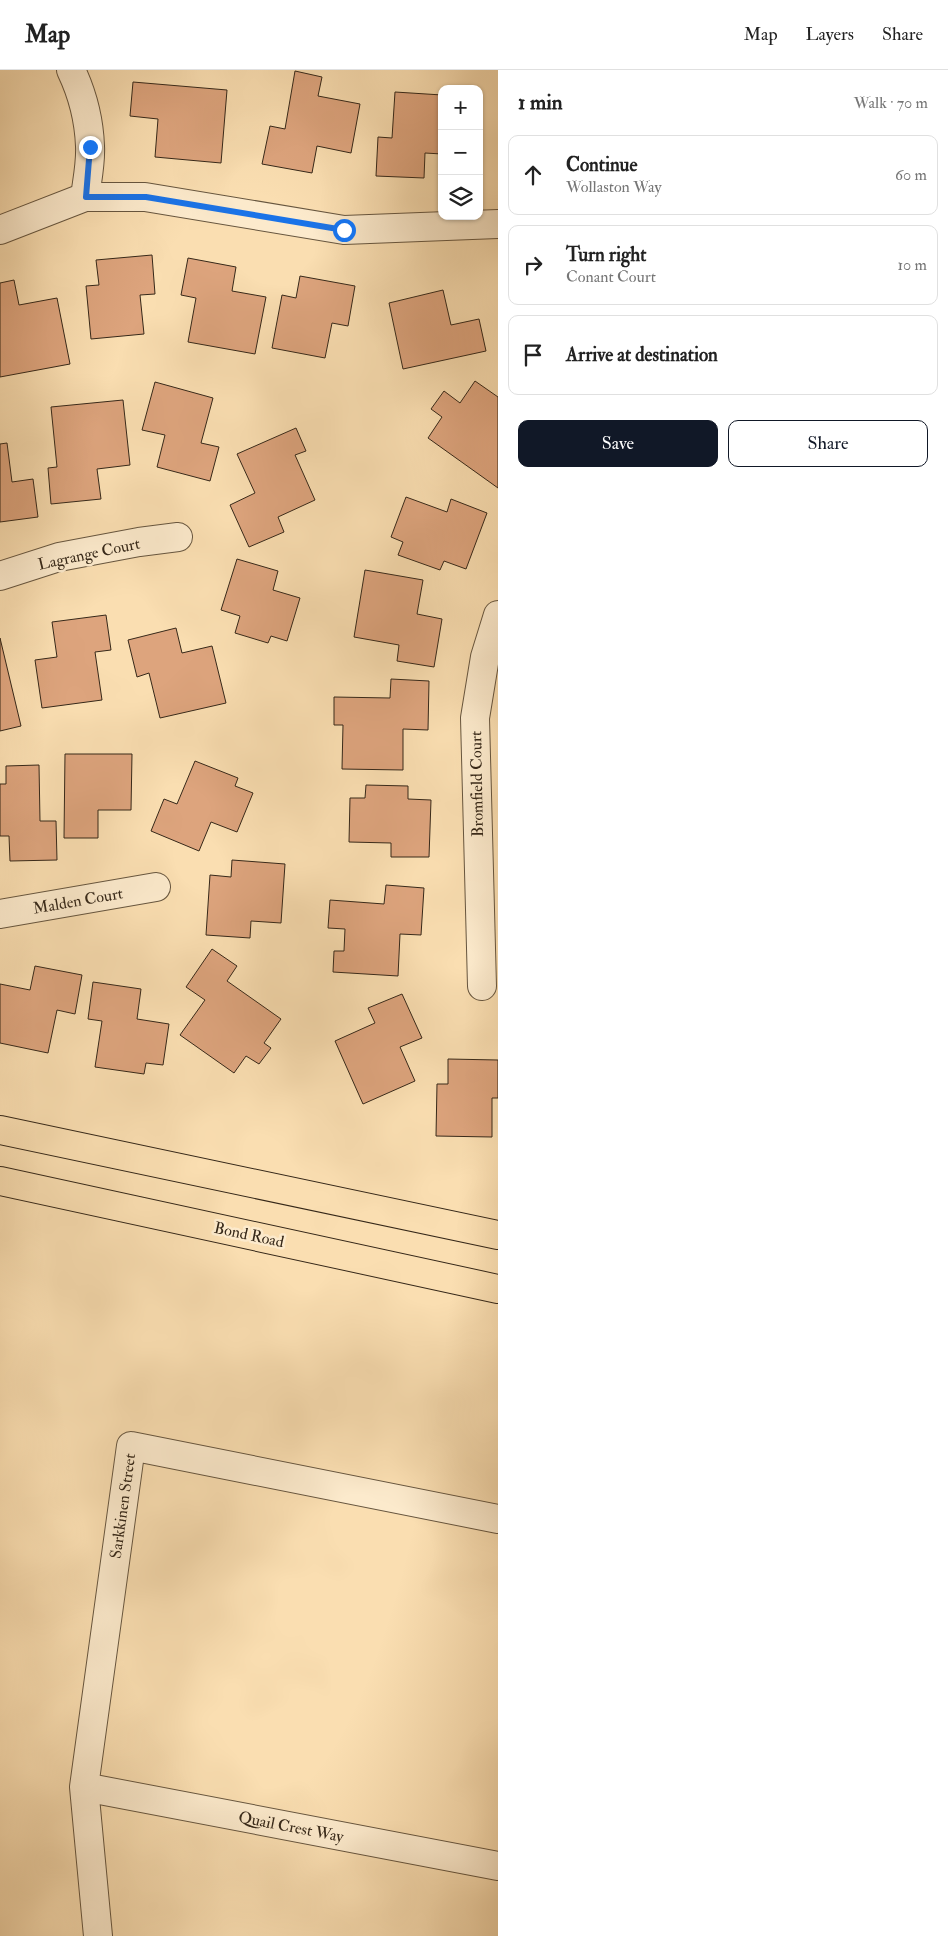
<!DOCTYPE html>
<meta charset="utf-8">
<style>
body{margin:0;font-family:"IM FELL Double Pica",serif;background:#f2f2f2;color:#222}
.controls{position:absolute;right:15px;top:15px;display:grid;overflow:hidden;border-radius:10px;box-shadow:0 1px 4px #0004}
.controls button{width:45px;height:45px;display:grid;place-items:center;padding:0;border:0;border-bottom:1px solid #e0e0e0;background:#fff;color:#222;font:25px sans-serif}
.stop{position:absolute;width:15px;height:15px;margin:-11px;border:4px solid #1a73e8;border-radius:50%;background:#fff}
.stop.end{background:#1a73e8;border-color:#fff;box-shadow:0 1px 5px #0008}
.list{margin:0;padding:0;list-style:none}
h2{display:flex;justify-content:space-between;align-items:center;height:65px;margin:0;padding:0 20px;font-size:21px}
h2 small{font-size:16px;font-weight:400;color:#767676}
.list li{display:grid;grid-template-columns:32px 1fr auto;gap:15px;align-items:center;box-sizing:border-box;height:80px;margin:0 10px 10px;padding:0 10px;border:1px solid #e0e0e0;border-radius:10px}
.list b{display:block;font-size:19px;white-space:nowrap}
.list p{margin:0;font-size:16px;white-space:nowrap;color:#767676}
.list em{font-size:16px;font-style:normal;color:#767676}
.actions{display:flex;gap:10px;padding:15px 20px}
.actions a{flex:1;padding:11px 0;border:1px solid #111827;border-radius:10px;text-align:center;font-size:18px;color:#111827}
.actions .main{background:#111827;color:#fff}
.icon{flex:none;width:28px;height:28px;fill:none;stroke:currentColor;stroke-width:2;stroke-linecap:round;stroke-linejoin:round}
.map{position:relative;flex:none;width:498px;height:1866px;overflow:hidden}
header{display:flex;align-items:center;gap:30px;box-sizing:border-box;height:70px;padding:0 25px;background:#fff;border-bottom:1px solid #e0e0e0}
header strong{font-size:24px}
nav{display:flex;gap:28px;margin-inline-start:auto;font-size:18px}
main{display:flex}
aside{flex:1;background:#fff}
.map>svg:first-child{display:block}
</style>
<header>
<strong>Map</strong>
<nav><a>Map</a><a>Layers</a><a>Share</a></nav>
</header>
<main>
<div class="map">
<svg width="498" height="1866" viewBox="0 0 498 1866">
<rect width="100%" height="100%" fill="#fadeb1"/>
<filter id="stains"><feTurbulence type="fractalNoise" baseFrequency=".004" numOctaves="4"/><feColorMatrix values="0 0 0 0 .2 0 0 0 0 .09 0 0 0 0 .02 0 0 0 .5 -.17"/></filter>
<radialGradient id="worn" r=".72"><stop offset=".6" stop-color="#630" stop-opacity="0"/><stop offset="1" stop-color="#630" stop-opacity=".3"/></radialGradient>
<path fill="#dda47d" stroke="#362819" d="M295 1 322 7 318 26 360 34 351 83 317 76 312 103 262 94 270 56 285 59Z
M133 12 227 20 221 93 155 87 158 49 130 46Z
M395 22 442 25V84L425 83 424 108 376 106 378 67 392 68Z
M152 185 155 224 140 225 144 264 91 269 86 216 99 215 96 190Z
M188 188 236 197 232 221 266 227 255 284 188 272 196 228 181 225Z
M300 206 355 216 348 256 332 253 325 288 272 278 282 225 296 228Z
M14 210 19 235 57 228 70 294 0 307V213Z
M443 220 451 255 479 249 486 281 403 299 389 233Z
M475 311 498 327V418L428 368 442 347 431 339 444 321 460 333Z
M155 312 213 328 201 373 219 377 210 411 157 397 165 365 142 360Z
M123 330 130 395 97 399 101 429 51 434 48 398 57 397 51 337Z
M296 358 306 381 295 385 315 430 278 447 284 462 249 477 230 435 255 423 237 384Z
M7 373 12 412 33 409 38 447 0 452V374Z
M406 427 447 442 451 429 487 443 466 499 444 491 440 500 398 485 403 472 391 467Z
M237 489 278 501 273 520 300 528 287 571 271 566 268 573 235 563 240 546 221 540Z
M365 500 423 510 417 544 442 549 434 597 397 591 399 575 354 567Z
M106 545 111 580 95 582 102 630 42 638 35 590 57 587 52 552Z
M176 558 182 583 212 576 226 633 160 648 149 603 137 607 128 570Z
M0 568 21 656 0 661Z
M391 609 429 611 428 660 403 659V700L342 699 343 655H334V627L390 628Z
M65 684H132L131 740H98V768H64Z
M195 691 238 708 235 716 253 723 237 762 211 752 199 781 151 761 164 729 177 734Z
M39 695 40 751H56L57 790 10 791 9 766H0V714H6V696Z
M366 715 408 716V729L431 730 429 787H391V773L349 772 350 728H365Z
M232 790 285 794 281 853 251 851 250 868 206 865 210 805 231 807Z
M386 815 424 818 421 865 400 864 398 906 333 902 334 881H344L345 859 328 858 330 830 384 834Z
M212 879 237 896 227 911 281 949 264 973 271 978 259 994 246 986 234 1003 180 965 205 930 186 917Z
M35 896 82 905 75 944 57 940 48 983 0 973V914L30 920Z
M93 912 141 919 137 949 169 954 163 995 146 993 144 1004 95 997 102 951 88 949Z
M402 924 422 968 400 977 415 1011 363 1034 335 971 375 953 368 938Z
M448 989 498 990V1028H492V1067L436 1066 437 1014H448Z"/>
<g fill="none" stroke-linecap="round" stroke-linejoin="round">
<g stroke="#67563f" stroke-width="30">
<path id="minor" d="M71 0C82 23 89 50 90 76 91 93 87 111 85 127
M0 160 85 127H145L344 160 498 154
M0 506 59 487 139 472 178 467
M0 844 156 817
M482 916 475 648 485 587 498 545
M84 1717 498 1796
M98 1866 84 1717 131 1376 498 1449"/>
</g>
<g stroke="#362819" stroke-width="30">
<path id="major" d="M0 1060 498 1165
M0 1111 498 1219"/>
</g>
<use href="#minor" stroke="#fceacc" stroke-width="28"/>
<use href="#major" stroke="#fadeb1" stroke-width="28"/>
</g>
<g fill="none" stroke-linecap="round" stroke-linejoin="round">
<path stroke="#1a73e8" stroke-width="6" d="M90 77 86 127H146L344 160"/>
</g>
<g text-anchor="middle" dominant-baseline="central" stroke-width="5" stroke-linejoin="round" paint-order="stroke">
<g font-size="16" fill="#362819" stroke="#fceacc">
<text transform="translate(89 484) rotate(-12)">Lagrange Court</text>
<text transform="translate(477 714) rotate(-91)">Bromfield Court</text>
<text transform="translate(78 831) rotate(-10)">Malden Court</text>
<text transform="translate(249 1165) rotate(12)">Bond Road</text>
<text transform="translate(123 1436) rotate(-82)">Sarkkinen Street</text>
<text transform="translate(291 1757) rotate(11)">Quail Crest Way</text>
</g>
</g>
<rect width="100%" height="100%" filter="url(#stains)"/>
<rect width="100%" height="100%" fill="url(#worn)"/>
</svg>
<div class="controls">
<button>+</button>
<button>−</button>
<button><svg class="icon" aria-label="layers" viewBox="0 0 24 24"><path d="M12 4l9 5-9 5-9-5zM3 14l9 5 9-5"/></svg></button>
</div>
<div class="stop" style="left:344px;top:160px"></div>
<div class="stop end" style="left:90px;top:77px"></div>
</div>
<aside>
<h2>1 min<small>Walk · 70 m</small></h2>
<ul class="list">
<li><svg class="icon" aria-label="ahead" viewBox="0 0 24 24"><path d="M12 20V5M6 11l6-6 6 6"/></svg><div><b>Continue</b><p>Wollaston Way</p></div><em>60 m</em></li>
<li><svg class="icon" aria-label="right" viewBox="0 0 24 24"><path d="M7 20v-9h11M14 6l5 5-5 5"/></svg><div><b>Turn right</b><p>Conant Court</p></div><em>10 m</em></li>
<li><svg class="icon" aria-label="arrive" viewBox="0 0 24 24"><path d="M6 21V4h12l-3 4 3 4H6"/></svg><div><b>Arrive at destination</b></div></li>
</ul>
<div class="actions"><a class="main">Save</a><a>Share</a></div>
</aside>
</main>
